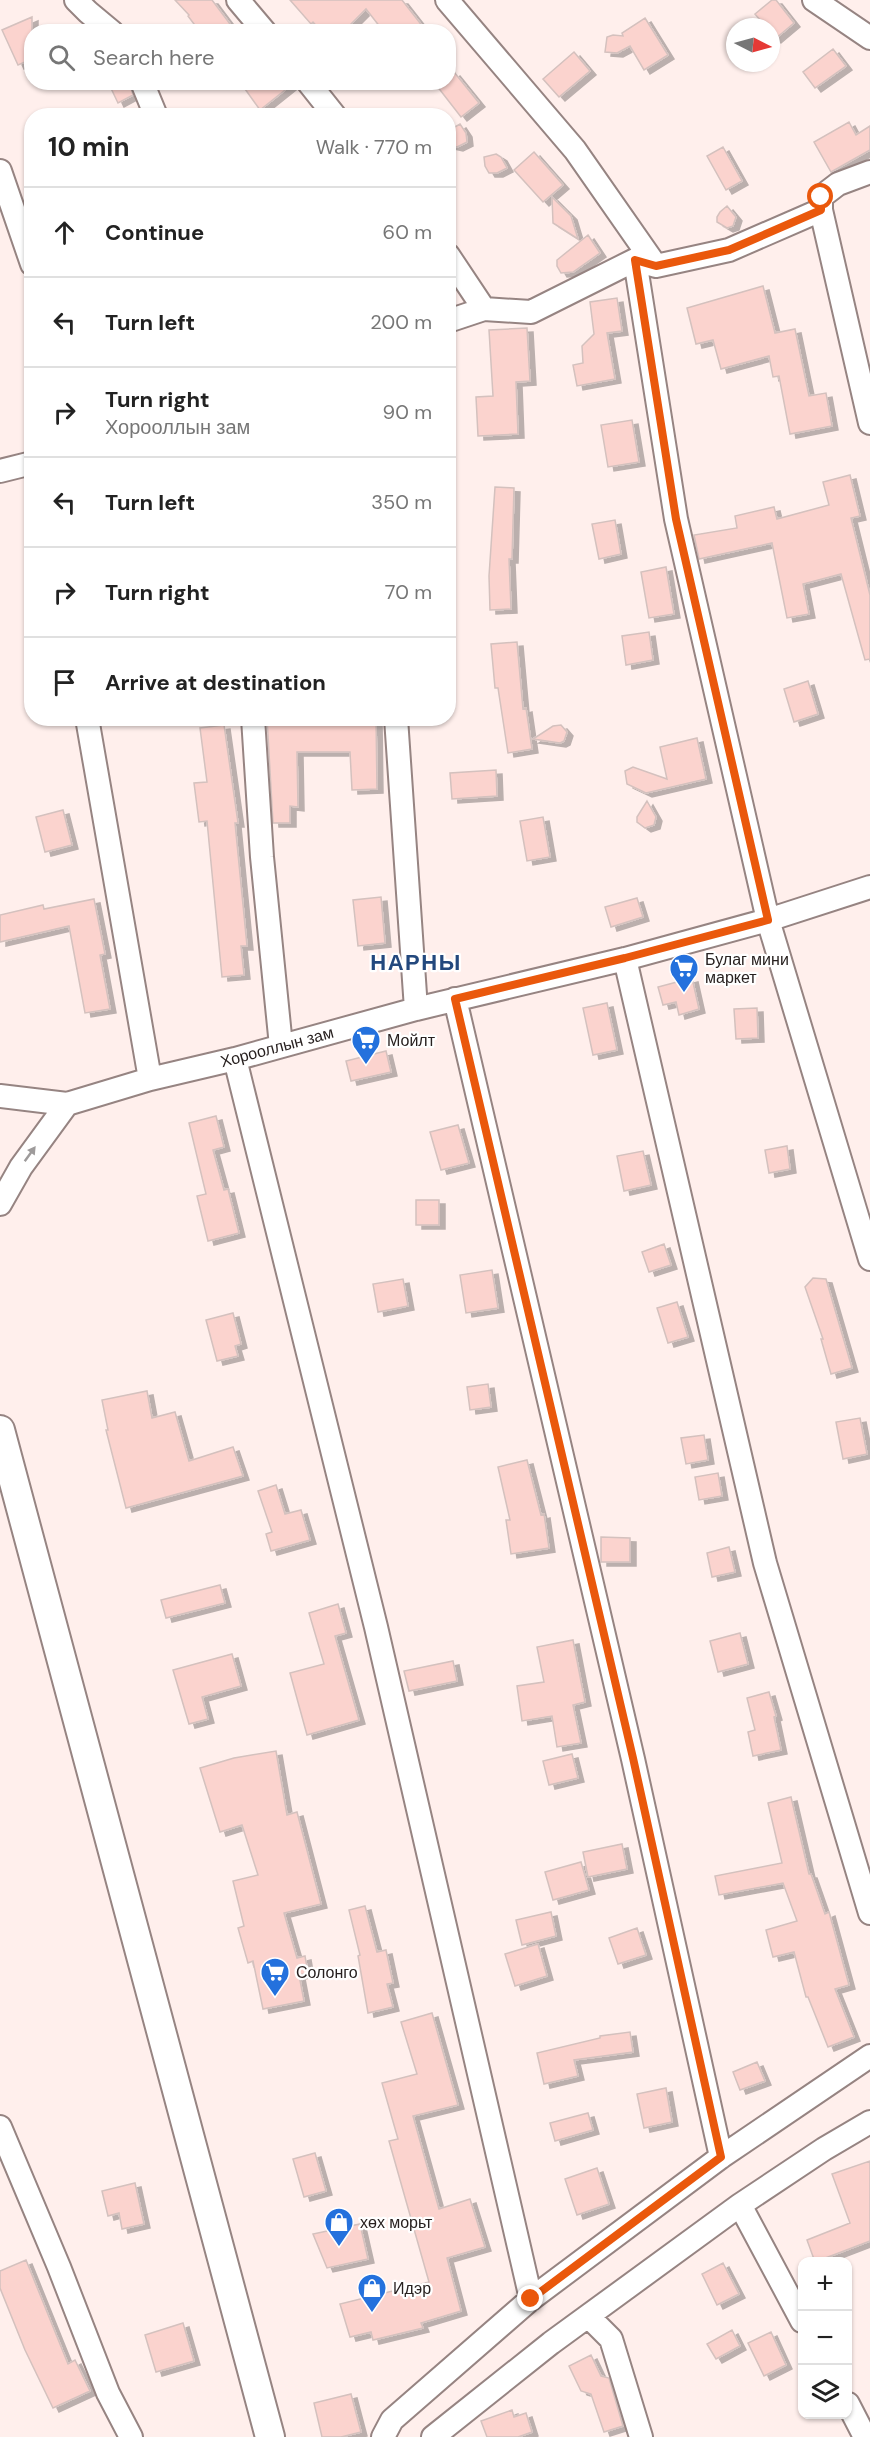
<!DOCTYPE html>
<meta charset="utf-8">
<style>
body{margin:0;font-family:"DM Sans",sans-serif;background:#f2f2f2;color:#222}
.controls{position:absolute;right:18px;bottom:18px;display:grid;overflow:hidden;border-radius:12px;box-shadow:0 2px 4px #0004}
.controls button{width:54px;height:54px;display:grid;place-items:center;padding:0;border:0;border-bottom:2px solid #e0e0e0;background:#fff;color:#222;font:30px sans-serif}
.compass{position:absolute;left:726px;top:18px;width:54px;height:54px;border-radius:50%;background:#fff;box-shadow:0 2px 4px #0004;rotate:96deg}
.stop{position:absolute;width:18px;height:18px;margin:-14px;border:4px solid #ea580c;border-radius:50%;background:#fff}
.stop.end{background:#ea580c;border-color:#fff;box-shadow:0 2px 6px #0008}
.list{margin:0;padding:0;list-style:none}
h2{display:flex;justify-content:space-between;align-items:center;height:78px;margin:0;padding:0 24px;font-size:26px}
h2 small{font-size:20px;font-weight:400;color:#767676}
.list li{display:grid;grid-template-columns:39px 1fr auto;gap:18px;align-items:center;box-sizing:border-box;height:90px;padding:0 24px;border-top:2px solid #e0e0e0}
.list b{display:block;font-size:22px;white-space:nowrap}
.list p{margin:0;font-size:20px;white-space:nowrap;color:#767676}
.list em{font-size:20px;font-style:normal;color:#767676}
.icon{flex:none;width:33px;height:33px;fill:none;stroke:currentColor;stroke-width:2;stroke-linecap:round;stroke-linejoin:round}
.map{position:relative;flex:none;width:870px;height:2437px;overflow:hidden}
.search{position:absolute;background:#fff;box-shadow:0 2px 4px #0004;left:24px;top:24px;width:432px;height:66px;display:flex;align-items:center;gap:15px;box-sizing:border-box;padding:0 21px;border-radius:24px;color:#767676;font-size:22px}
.panel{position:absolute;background:#fff;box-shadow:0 2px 4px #0004;left:24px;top:108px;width:432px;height:618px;border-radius:24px}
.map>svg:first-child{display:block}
</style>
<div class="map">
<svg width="870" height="2437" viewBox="0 0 870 2437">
<defs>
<filter id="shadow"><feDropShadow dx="6" dy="4" stdDeviation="0" flood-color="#0004"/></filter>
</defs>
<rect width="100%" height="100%" fill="#ffefec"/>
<path fill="#fbd3ce" stroke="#d4c1be" stroke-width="1.5" filter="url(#shadow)" d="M175 0H212L230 24 221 32H200L188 16 189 15Z
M290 0H402L427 32H384L366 9 343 32H322L313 22 311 24Z
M772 0H776L794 23 775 39 771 33V27H766L755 14Z
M32 17V59L18 65 2 30Z
M645 18 668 55 644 70 630 46 617 53 605 52 607 37 613 35 623 36 622 33Z
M833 49 846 66 815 88 803 72Z
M574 52 590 71 559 97 543 79Z
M454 72 479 103 461 117 437 86 441 82H448V77Z
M108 82H129L133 95 118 103Z
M240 82H295L260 110Z
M849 122 856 135 870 126V150L831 172 814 142Z
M460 124 466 133 467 142 457 147 448 145V131Z
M723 147 742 181 726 190 707 156Z
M534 152 563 185 543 202 514 170Z
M496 154 501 157 507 168 497 173H489L485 166 484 157Z
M552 197 571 216 578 239 553 223Z
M727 206 736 217 733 226 727 228 717 222V217L720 212Z
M588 235 600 253 573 272 561 273 557 266V260Z
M763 286 775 333 795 329 809 396 826 393 832 426 790 434 779 376 773 377 769 356 721 369 713 340 696 344 687 308Z
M617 298 622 331 607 333 615 379 577 386 573 365 583 363 582 346 594 334 590 302Z
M527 328 530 381 516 382 518 434 478 436 476 397 493 396 489 330Z
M632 420 639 462 608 467 601 425Z
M850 475 860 516 851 518 870 595V659L865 660 841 574 803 584 809 614 787 618 772 543 699 559 694 535 737 528 735 516 774 507 777 519 829 505 823 482Z
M495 487 514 488 512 559H509L511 609 490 610 489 576Z
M615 520 621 554 599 559 592 524Z
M666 567 674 614 649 618 641 572Z
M649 632 653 660 626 665 622 636Z
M517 642 523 709 526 708 532 749 508 753 498 688H495L491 644Z
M808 681 818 714 794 722 784 689Z
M267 718H376L377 789 352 790 350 752H297L298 807 290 806V823H273Z
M224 725 238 823H235L247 946H241L244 975 222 977 207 821 199 822 194 783 207 782 200 728Z
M561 725 567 732 564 741 560 743 533 739 553 726Z
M697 738 706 779 646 793 627 784 625 771 633 767 667 779 660 747Z
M496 770 497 796 452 799 450 773Z
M647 801 656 817 654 825 645 828 637 822V817Z
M63 810 72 845 45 852 36 817Z
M543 817 550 857 527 861 520 821Z
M381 897 385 943 358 946 353 900Z
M637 898 643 917 611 927 605 907Z
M94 899 105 954 100 955 110 1009 85 1013 69 926 0 942V915L43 905 44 909Z
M692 978 699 1009 679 1015 676 1002 663 1005 658 987Z
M607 1003 617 1050 593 1055 583 1008Z
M757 1008 758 1038 736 1039 734 1009Z
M386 1051 391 1072 351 1081 346 1061Z
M216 1116 224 1147 213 1150 224 1190 228 1189 239 1233 208 1241 197 1196 206 1194 189 1123Z
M458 1125 469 1163 441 1170 430 1132Z
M787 1146 790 1169 769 1173 765 1150Z
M643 1151 651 1185 624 1191 617 1156Z
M416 1200H439V1225H416Z
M664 1244 671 1265 649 1272 642 1252Z
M492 1270 498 1308 466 1313 460 1275Z
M813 1278 826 1279 852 1368 831 1374 821 1339H823L805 1287Z
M403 1279 408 1306 378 1312 373 1284Z
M677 1302 688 1337 668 1343 657 1308Z
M233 1313 241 1344 235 1346 238 1356 217 1361 206 1320Z
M488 1384 491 1407 470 1410 467 1387Z
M147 1391 152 1418 175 1412 189 1461 233 1447 243 1476 126 1508 106 1430H108L102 1400Z
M860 1418 867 1454 843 1459 836 1422Z
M704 1435 708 1460 686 1464 681 1438Z
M527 1460 541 1515 544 1514 549 1548 511 1554 506 1520H510L498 1467Z
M718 1473 722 1496 699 1500 695 1477Z
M276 1485 285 1514 301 1510 310 1540 271 1551 266 1534 272 1532 258 1491Z
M601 1537 630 1538V1562H601Z
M729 1547 735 1572 712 1577 707 1553Z
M220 1585 225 1603 166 1618 161 1600Z
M338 1604 346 1633 335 1636 359 1720 307 1735 290 1673 324 1664 309 1613Z
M740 1633 748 1664 718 1672 710 1641Z
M573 1640 585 1702 573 1705 581 1743 557 1747 552 1716 522 1721 517 1686 544 1682 537 1647Z
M232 1654 241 1686 202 1697 208 1719 189 1724 173 1670Z
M453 1661 457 1681 409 1691 404 1671Z
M769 1692 776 1716 774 1717 781 1750 753 1756 748 1732 755 1730 747 1698Z
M276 1751 287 1815 297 1812 321 1904 284 1913 297 1958 305 1956 308 1973 299 1975 304 2001 263 2009 253 1961 248 1963 238 1928 244 1926 233 1881 258 1875 242 1825 220 1832 200 1768 234 1758Z
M572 1754 578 1778 549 1785 543 1761Z
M791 1797 809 1874H811L825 1914 829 1912 849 1985 835 1989 854 2037 828 2047 808 1997H806L794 1952 773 1957 766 1930 797 1921 783 1883 719 1895 715 1876 782 1863 768 1803Z
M622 1844 627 1869 588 1877 583 1852Z
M581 1862 589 1890 553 1900 545 1872Z
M365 1906 377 1952 386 1950 393 1983 387 1984 393 2007 368 2013 358 1956 360 1955 349 1910Z
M551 1912 556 1936 522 1945 516 1920Z
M637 1928 646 1955 618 1964 609 1938Z
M538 1944 547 1976 515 1986 505 1954Z
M432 2013 458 2105 413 2116 439 2209 470 2199 485 2247 447 2258 461 2311 421 2323 423 2328 373 2340 371 2332 350 2337 340 2304 429 2282 389 2141 398 2139 382 2083 417 2074 401 2022Z
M630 2032 633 2052 574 2060 578 2076 544 2084 537 2053 600 2038V2036Z
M757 2062 765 2081 740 2090 733 2072Z
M666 2088 672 2122 644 2128 637 2094Z
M588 2113 593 2130 555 2141 550 2123Z
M315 2153 326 2191 304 2197 293 2159Z
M870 2161V2241L815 2262 807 2240 850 2223 832 2174Z
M597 2168 609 2204 577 2215 565 2179Z
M135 2183 144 2224 122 2229 119 2213 108 2216 102 2191Z
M360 2224 368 2259 327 2268 313 2234Z
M26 2260 68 2364 75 2360 90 2391 53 2408 25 2350 0 2288V2271Z
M723 2263 739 2294 717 2305 702 2274Z
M183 2323 194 2361 156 2372 145 2335Z
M732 2330 740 2346 716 2359 707 2344Z
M771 2332 786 2365 764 2376 748 2343Z
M591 2355 601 2376 609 2378 623 2426 604 2432 591 2394 581 2391 569 2366Z
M351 2394 361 2432 341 2437H322L314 2403Z
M512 2410 514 2417 526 2413 532 2432 518 2437H487L481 2421Z"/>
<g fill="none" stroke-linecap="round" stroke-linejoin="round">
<g stroke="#968482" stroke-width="26">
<path id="minor" d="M76 0 88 12 112 32
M238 0 265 32
M447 0 575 150 656 266
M814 0 870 38
M142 82 156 116
M308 82 335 116
M0 171 32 264
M821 210 870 423
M448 255 484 309
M635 260 676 519 768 920 870 1259
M448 321 484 309 531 312 635 260 656 266 729 250 821 210V197L838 184 870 172
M0 471 32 463
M87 718 150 1079
M253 718 262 857 281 1046
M396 718 416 1009
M625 959 765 1563 870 1913
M455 999 633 1759 721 2157
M235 1059 376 1627 531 2299
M0 1096 67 1104 150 1079 235 1059 416 1009 625 959 768 920 870 887
M0 1204 21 1167 67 1104
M0 2127 59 2267 108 2393 131 2437
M740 2205 802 2321
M589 2317 611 2339 641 2437
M848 2404 865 2437
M383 2437 392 2420 531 2299 721 2157 870 2056
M433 2437 551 2343 740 2205 824 2149 870 2122"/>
</g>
<g stroke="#968482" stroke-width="32">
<path id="major" d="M0 1430 270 2437"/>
</g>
<use href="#minor" stroke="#fff" stroke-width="22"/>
<use href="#major" stroke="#fff" stroke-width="28"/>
</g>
<defs><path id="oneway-solid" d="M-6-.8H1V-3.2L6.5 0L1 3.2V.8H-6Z" transform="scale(1.5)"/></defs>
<use fill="#9e9b9b" href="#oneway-solid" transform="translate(30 1154) rotate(-54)"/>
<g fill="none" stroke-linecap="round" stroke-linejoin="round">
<path stroke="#ea580c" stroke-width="8" d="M531 2299 721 2157 633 1758 455 999 625 958 768 920 676 519 635 260 656 266 729 250 821 210V197"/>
</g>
<defs>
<g id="supermarket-pin" transform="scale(1.5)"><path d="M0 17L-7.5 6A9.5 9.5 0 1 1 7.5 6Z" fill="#2471dd" stroke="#fff"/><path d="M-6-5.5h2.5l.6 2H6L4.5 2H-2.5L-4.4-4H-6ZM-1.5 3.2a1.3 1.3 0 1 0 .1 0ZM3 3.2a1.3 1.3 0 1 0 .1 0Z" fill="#fff"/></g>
<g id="shop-pin" transform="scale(1.5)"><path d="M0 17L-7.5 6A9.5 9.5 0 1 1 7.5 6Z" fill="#2471dd" stroke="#fff"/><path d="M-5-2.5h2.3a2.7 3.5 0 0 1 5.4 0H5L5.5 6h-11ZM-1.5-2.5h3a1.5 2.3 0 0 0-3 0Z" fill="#fff"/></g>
</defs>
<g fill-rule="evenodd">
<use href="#supermarket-pin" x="684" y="968"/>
<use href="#supermarket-pin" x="366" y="1040"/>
<use href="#supermarket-pin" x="275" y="1972"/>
<use href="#shop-pin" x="339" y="2222"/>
<use href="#shop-pin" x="372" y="2288"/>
</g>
<g text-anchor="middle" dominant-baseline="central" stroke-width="4.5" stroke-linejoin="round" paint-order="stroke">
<g font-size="16" fill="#282120" stroke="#fff" text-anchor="start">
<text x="705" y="959">Булаг мини<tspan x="705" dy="18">маркет</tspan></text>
<text x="387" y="1040">Мойлт</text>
<text x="296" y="1972">Солонго</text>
<text x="360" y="2222">хөх морьт</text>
<text x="393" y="2288">Идэр</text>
</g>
<g font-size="16" fill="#282120" stroke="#fff">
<text transform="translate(277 1047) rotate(-15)">Хорооллын зам</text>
</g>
<g font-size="22" font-weight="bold" letter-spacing="1.5" fill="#23487d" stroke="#fff">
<text x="416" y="962">НАРНЫ</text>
</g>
</g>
</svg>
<div class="controls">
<button>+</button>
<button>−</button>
<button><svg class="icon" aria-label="layers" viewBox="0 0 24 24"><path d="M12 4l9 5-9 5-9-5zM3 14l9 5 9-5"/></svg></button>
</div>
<svg class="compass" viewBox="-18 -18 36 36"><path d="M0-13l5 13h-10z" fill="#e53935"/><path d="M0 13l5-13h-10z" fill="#767676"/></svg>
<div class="stop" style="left:821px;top:197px"></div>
<div class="stop end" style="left:531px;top:2299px"></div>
<div class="search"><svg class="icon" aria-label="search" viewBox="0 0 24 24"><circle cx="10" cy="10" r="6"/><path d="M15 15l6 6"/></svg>Search here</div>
<section class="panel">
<h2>10 min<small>Walk · 770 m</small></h2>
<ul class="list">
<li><svg class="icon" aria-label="ahead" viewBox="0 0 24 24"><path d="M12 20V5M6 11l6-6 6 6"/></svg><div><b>Continue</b></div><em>60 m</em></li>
<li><svg class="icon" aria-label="left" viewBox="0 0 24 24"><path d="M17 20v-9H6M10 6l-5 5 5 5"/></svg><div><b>Turn left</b></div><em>200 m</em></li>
<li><svg class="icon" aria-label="right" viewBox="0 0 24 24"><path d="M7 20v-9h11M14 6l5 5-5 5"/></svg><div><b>Turn right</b><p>Хорооллын зам</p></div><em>90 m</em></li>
<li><svg class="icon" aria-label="left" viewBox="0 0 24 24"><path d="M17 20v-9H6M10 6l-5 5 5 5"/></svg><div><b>Turn left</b></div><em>350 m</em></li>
<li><svg class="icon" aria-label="right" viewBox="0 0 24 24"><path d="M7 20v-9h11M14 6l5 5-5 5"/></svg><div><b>Turn right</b></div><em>70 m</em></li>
<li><svg class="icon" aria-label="arrive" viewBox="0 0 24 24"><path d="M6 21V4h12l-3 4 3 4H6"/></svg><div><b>Arrive at destination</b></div></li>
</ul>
</section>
</div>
